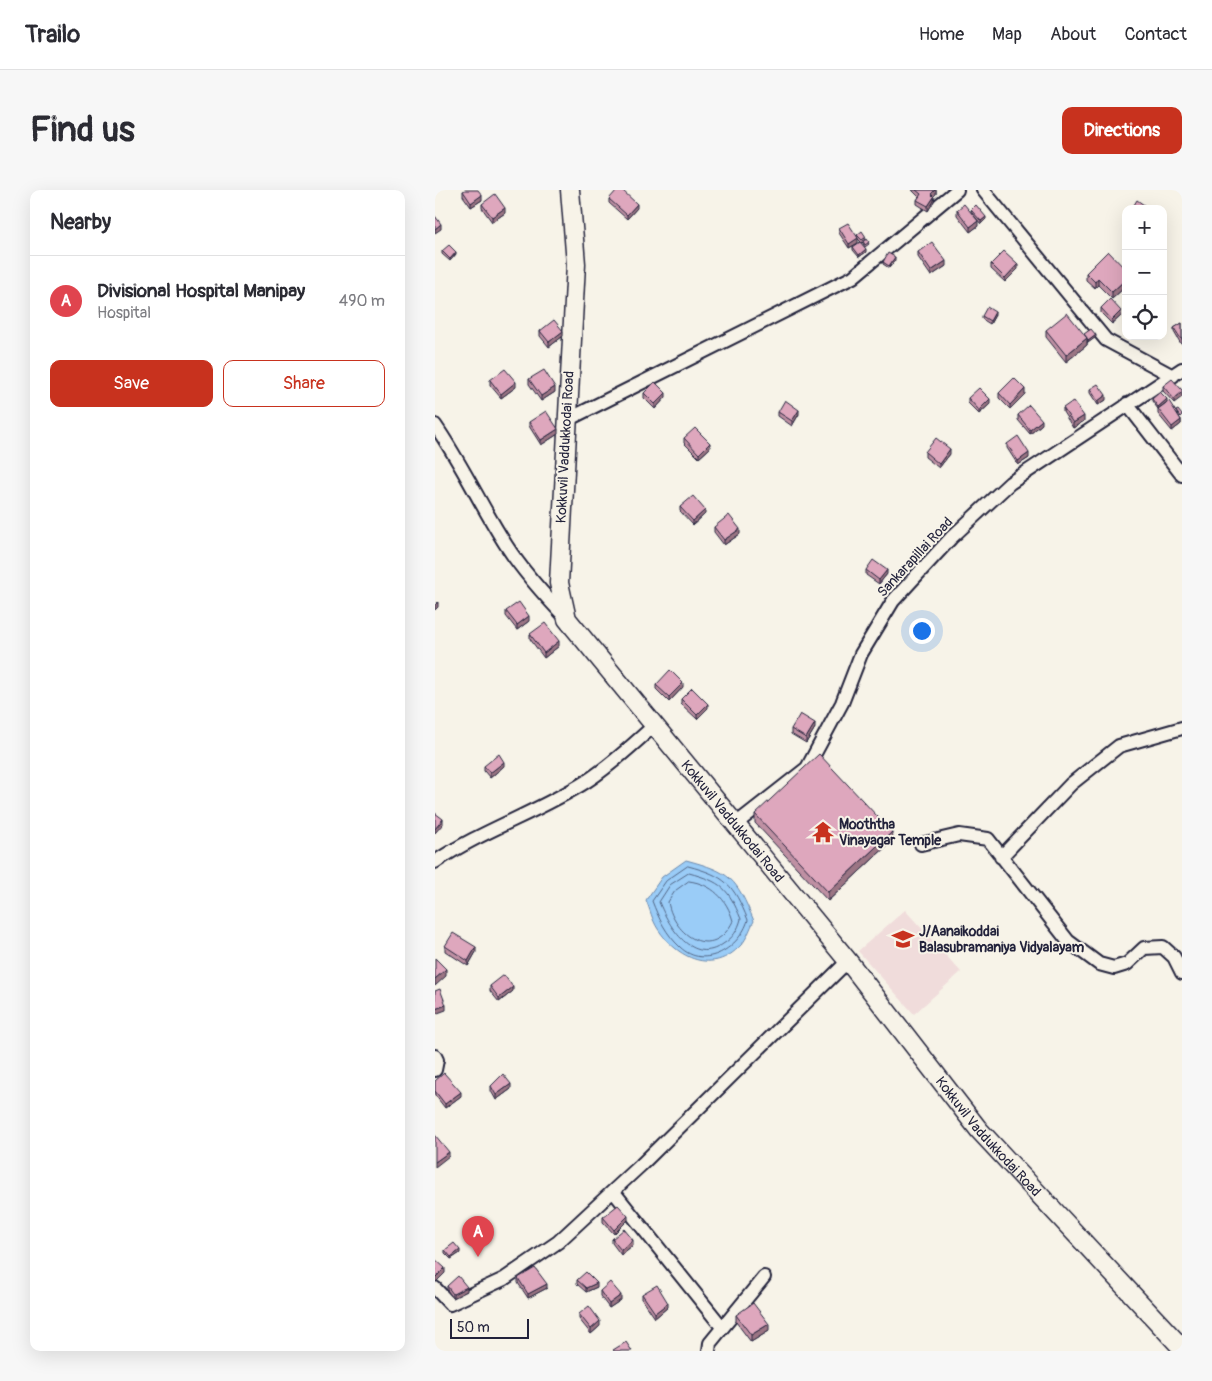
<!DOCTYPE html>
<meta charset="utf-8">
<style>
body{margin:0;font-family:Pangolin,sans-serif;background:#f7f7f7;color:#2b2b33}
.controls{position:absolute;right:15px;top:15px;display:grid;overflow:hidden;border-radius:10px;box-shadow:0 5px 20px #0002}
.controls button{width:45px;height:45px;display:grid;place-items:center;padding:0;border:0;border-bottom:1px solid #e1e1e2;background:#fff;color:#2b2b33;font:25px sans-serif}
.scale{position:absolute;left:15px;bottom:12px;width:79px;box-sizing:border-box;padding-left:5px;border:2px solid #22223b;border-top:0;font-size:14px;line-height:18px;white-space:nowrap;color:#22223b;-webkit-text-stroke:4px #f7f3e8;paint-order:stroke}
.you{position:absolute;left:486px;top:440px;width:18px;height:18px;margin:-12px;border:4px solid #fff;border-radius:50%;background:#1a73e8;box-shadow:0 0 0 8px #1a73e833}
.badge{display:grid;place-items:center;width:32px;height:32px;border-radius:50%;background:#c8321e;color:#fff;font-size:16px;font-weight:700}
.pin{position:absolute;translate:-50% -41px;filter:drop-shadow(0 1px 2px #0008)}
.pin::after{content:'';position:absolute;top:26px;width:18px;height:15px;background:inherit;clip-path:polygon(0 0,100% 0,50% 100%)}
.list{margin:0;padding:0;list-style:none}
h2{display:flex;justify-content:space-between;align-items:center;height:65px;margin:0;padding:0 20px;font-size:21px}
h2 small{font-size:16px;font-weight:400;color:#7c7c81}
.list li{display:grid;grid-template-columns:32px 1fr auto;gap:15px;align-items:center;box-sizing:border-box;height:90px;padding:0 20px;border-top:1px solid #e1e1e2}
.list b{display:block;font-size:19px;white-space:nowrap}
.list p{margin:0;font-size:16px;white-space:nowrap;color:#7c7c81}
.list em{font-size:16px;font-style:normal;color:#7c7c81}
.actions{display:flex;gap:10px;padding:15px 20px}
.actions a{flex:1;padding:11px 0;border:1px solid #c8321e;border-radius:10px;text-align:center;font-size:18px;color:#c8321e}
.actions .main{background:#c8321e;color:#fff}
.icon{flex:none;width:28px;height:28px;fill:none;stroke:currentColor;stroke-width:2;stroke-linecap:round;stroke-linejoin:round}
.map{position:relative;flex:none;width:747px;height:1161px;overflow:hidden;border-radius:10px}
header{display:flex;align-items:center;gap:30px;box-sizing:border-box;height:70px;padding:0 25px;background:#fff;border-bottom:1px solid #e1e1e2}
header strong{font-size:24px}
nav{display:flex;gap:28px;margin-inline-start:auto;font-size:18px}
.intro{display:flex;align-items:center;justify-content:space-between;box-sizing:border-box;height:120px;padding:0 30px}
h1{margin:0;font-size:35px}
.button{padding:12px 22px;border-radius:10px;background:#c8321e;color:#fff;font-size:18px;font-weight:700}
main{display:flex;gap:30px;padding:0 30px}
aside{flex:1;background:#fff;border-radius:10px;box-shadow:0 5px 20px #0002}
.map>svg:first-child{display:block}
</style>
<header>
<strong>Trailo</strong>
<nav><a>Home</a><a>Map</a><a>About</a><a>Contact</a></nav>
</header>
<div class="intro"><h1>Find us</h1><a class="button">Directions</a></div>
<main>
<aside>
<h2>Nearby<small></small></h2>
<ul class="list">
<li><span class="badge" style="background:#e0444e">A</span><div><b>Divisional Hospital Manipay</b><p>Hospital</p></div><em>490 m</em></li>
</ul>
<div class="actions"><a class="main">Save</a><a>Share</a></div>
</aside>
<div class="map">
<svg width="747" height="1161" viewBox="0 0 747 1161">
<rect width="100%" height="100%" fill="#f7f3e8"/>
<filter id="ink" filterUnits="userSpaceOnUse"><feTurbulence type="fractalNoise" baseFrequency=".02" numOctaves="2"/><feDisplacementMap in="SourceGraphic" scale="10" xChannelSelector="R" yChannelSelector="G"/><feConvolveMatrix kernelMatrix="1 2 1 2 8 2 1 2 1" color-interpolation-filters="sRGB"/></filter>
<g filter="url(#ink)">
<path fill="#f0dcdb" d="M470 720 526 782 479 824 423 761Z"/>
<path fill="#9accf7" stroke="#6a88ac" d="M251 670C296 682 301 688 319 731 315 738 312 749 306 755 278 786 242 768 223 739 217 730 215 719 211 710L227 687Z"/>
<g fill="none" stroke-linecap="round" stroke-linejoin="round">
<path stroke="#526686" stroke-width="1" d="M253 676C291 686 298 694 313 730 305 757 270 781 245 757 231 744 224 729 217 711L231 691Z
M254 683C287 692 293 698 306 729 303 740 298 748 288 754 258 776 234 737 224 712L235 695Z
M254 691C277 694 292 709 298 731 278 772 239 746 233 712L240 701Z"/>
<g stroke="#22223b" stroke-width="16">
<path id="minor" d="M548 0 671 150 738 186
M692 214 747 285
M132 230 418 87 522 0
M0 235C27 274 46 316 71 355 88 382 110 406 132 429
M302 633 372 578 407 513 426 464 458 411 516 348 575 293 747 179
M486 654 524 645 553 649 633 751 664 774 679 778 692 774 709 758 728 757 739 767 747 783
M566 667 636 594 684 556 747 538
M0 672C47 640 104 622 152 591 177 575 198 554 220 535
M0 866 2 870 0 880
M178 1001 287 1137
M0 1098 15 1114 69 1089 123 1052 206 975 413 771
M274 1161 275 1153 329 1087"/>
</g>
<g stroke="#22223b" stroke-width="21">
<g id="secondary">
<path id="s1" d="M135 0 141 74 124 393 132 429 413 771 544 940 747 1158"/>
</g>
</g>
<use href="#minor" stroke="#f7f3e8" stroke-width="12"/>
<use href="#secondary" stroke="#f7f3e8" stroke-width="18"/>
</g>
<path fill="#bf90a3" stroke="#22223b" d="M477 0H501V4L498 6 499 11 493 21 482 14V10L484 7Z
M28 1 47 10 36 17 28 6Z
M174 9 202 18 192 29 174 13Z
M47 14 70 23 57 32 47 18Z
M522 20 543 36 535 42 522 25Z
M536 20 551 29 546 34 536 22Z
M404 38 423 53 414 58 404 43Z
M422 45 431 49 434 54 430 57 428 54V52L427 53 422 48Z
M418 57 431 62 424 67 418 60Z
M7 61 21 64 15 71 7 64Z
M483 62 511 76 496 86 483 67Z
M460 70 454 78 448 74V72Z
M556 74 583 79 570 92 556 79Z
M691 80V96L677 109 663 95 660 98 651 90V83Z
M666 118 686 126 677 134 666 123Z
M560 125 555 134 547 129V126Z
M747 133V153L746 154 739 142V138Z
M611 140 649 144 661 147 652 153V155L631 172 611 147Z
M105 141 128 146 114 157 105 146Z
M94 189 120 202 106 211 94 194Z
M55 190 81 197 66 208 55 195Z
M728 196 747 200 739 213 728 201Z
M655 199 671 210 663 215 655 203Z
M209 203 231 207 220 219 209 208Z
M564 203 590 204 575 219 564 208Z
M533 208 555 214 544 224 533 213Z
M717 209 732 212 723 219 717 211Z
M628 218 649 231 638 238 628 222Z
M723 219 746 229V234L737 241 723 224Z
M343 222 364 224 357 236 343 226Z
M583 225 607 234 595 244 583 230Z
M94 232 123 244 106 255 94 236Z
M249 248 275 258 264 268 249 253Z
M572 254 594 268 583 275 572 258Z
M490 262 515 264 504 278 490 267Z
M245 317 270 324 258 335 245 321Z
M279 337 305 344 289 355 279 342Z
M431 380 452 384 444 394 431 385Z
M71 421 94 431 82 440 71 426Z
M95 444 124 456 109 468 95 449Z
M221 495 248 497 234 512 221 499Z
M246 509 273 518 262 529 246 514Z
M380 538 371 553 356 544V539Z
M49 576H69L55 588 49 581Z
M320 624 457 651 393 711 320 633Z
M10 756 41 762 33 776 10 761Z
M55 796 78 801 64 812 55 801Z
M0 891 26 906 10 918 0 905Z
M56 896 76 899 61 910 56 901Z
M168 1027 193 1030 179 1044 168 1032Z
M177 1049 198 1055 186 1065 177 1053Z
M10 1060 25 1063 16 1069 10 1063Z
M83 1088 112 1098 93 1108 83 1093Z
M142 1090 162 1097 151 1102 142 1094Z
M12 1096 32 1101 18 1108 12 1100Z
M165 1101 186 1110 174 1118 165 1106Z
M207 1104 233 1117 220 1128 207 1109Z
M144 1124 165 1136 156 1144 144 1129Z
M301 1125 334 1141 316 1152 301 1132Z"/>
<path fill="#9b7584" stroke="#22223b" d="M500 0H501V4L496 9V4Z
M47 5V10L36 17V13Z
M499 7V11L493 21V16Z
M202 14V18L192 29V25Z
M70 18V23L57 32V27Z
M551 27V29L546 34V31Z
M543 31V36L535 42V37Z
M6 34V39L0 43V39Z
M423 48V53L414 58V54Z
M431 59V62L424 67V65Z
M21 62V64L15 71V69Z
M460 67V70L454 78V76Z
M511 71V76L496 86V81Z
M583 74V79L570 92V88Z
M663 88V95L660 98V92Z
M691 89V96L677 109V102Z
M686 121V126L677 134V130Z
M560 122V125L555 134V131Z
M128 141V146L114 157V152Z
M661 145V147L653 153V151Z
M652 148V155L631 172V165Z
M81 192V197L66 208V204Z
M120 197V202L106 211V206Z
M590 199V204L575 219V215Z
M747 202V207L739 213V209Z
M231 203V207L220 219V214Z
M671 205V210L663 215V211Z
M555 209V214L544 224V220Z
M732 209V212L723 219V217Z
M364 220V224L357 236V231Z
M649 226V231L638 238V233Z
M607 230V234L595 244V240Z
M746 230V234L737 241V237Z
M123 239V244L106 255V250Z
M275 253V258L264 268V264Z
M515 259V264L504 278V274Z
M594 263V268L583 275V271Z
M270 320V324L258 335V331Z
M305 339V344L289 355V350Z
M452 380V384L444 394V390Z
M3 412V417L0 420V415Z
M94 426V431L82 440V435Z
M124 451V456L109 468V463Z
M248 493V497L234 512V507Z
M273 514V518L262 529V525Z
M380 533V538L371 553V548Z
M69 572V576L55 588V583Z
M8 629V634L0 643V639Z
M457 642V651L393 711V702Z
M41 757V762L33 776V771Z
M11 779V786L0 796V789Z
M78 797V801L64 812V808Z
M11 815V820L0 824V819Z
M76 894V899L61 910V905Z
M26 902V906L10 918V914Z
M14 962V966L0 977V972Z
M193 1026V1030L179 1044V1040Z
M198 1050V1055L186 1065V1060Z
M25 1060V1063L16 1069V1067Z
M10 1078V1083L0 1093V1088Z
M162 1093V1097L151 1102V1098Z
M112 1094V1098L93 1108V1104Z
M32 1097V1101L18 1108V1104Z
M186 1105V1110L174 1118V1114Z
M233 1113V1117L220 1128V1123Z
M165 1131V1136L156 1144V1139Z
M334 1134V1141L316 1152V1145Z"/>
<path fill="#dea7bd" stroke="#22223b" d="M30 0H43L47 5 36 13 28 1Z
M182 0H187L202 14 192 25 174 9Z
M481 0H500L496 4 499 7 493 16 482 10 486 4Z
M60 4 70 18 57 27 47 14Z
M702 10 709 15 706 19 699 15Z
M529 14 543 31 535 37 522 20Z
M541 15 551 27 546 31 536 20Z
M0 26 6 34 0 39Z
M413 33 423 48 414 54 404 38Z
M427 41 431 47 427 50 422 45Z
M432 49 434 52 430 55 428 51Z
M425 52 431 59 424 65 418 57Z
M497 52 511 71 496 81 483 62Z
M14 55 21 62 15 69 7 61Z
M569 61 583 74 570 88 556 74Z
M673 61 691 80V89L677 102 663 88 660 92 651 83Z
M453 63 460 67 454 76 448 72Z
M675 109 686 121 677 130 666 118Z
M552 117 560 122 555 131 547 126Z
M632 123 652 148 631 165 611 140Z
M119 130 128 141 114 152 105 141Z
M747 133V149H746L739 138Z
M656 139 661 145 653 151 652 148 649 144Z
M70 179 81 192 66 204 55 190Z
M109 180 120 197 106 206 94 189Z
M579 188 590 199 575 215 564 203Z
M737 189 747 200V202L739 209 728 196Z
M220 192 231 203 220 214 209 203Z
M663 194 671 205 663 211 655 199Z
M544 198 555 209 544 220 533 208Z
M725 202 732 209 723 217 717 209Z
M350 210 364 220 357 231 343 222Z
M638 211 649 226 638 233 628 218Z
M734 211 746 230 737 237 723 219Z
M594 215 607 230 595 240 583 225Z
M743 220 747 225 745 227 741 221Z
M111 221 123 239 106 250 94 232Z
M260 238 275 253 264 264 249 248Z
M583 246 594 263 583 271 572 254Z
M501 248 515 259 504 274 490 262Z
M258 306 270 320 258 331 245 317Z
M294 325 305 339 289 350 279 337Z
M438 370 452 380 444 390 431 380Z
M84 412 94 426 82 435 71 421Z
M110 433 124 451 109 463 95 444Z
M235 480 248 493 234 507 221 495Z
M257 498 273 514 262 525 246 509Z
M365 524 380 533 371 548 356 539Z
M64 564 69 572 55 583 49 576Z
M384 564 457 642 393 702 320 624Z
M0 623 8 629 0 639Z
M18 743 41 757 33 771 10 756Z
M0 768 11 779 0 789Z
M69 785 78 797 64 808 55 796Z
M5 799 11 815 0 819V801Z
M9 883 26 902 10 914 0 901V891Z
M68 884 76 894 61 905 56 896Z
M0 945 14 962 0 972Z
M183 1015 193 1026 179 1040 168 1027Z
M189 1039 198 1050 186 1060 177 1049Z
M19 1053 25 1060 16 1067 10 1060Z
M0 1069 10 1078 0 1088Z
M100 1078 112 1094 93 1104 83 1088Z
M151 1082 162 1093 151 1098 142 1090Z
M23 1086 32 1097 18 1104 12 1096Z
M175 1092 186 1105 174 1114 165 1101Z
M222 1095 233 1113 220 1123 207 1104Z
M318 1113 334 1134 316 1145 301 1125Z
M154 1116 165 1131 156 1139 144 1124Z
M191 1152 197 1161H179L178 1160Z"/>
</g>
<defs>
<g id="temple-bare" transform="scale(1.725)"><path d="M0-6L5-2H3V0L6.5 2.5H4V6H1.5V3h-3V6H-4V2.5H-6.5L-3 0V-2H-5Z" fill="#c8321e" stroke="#f7f3e8" stroke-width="2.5" paint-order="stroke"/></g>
<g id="school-bare" transform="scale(1.725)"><path d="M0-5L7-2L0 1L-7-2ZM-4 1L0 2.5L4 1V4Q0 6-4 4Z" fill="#c8321e" stroke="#f7f3e8" stroke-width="2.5" paint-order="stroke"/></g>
</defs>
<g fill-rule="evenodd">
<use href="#temple-bare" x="388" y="642"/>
<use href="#school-bare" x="468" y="749"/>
</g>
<g text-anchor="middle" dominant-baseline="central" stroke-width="4" stroke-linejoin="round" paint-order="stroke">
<g font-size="14" fill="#22223b" stroke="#f7f3e8">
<text transform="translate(130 257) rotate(-87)">Kokkuvil Vaddukkodai Road</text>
<text transform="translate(480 367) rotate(-47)">Sankarapillai Road</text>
<text stroke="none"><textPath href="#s1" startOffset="692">Kokkuvil Vaddukkodai Road</textPath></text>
<text stroke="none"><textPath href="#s1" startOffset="1098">Kokkuvil Vaddukkodai Road</textPath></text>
</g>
<g font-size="14" font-weight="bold" fill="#22223b" stroke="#f7f3e8" text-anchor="start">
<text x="404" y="634">Mooththa<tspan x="404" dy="16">Vinayagar Temple</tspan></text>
<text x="484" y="741">J/Aanaikoddai<tspan x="484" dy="16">Balasubramaniya Vidyalayam</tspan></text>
</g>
</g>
</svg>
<div class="controls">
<button>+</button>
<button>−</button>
<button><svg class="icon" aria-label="locate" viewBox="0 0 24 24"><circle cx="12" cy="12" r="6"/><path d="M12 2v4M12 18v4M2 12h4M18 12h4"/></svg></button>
</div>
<div class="scale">50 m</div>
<div class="you"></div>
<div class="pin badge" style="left:43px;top:1067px;background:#e0444e">A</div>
</div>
</main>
